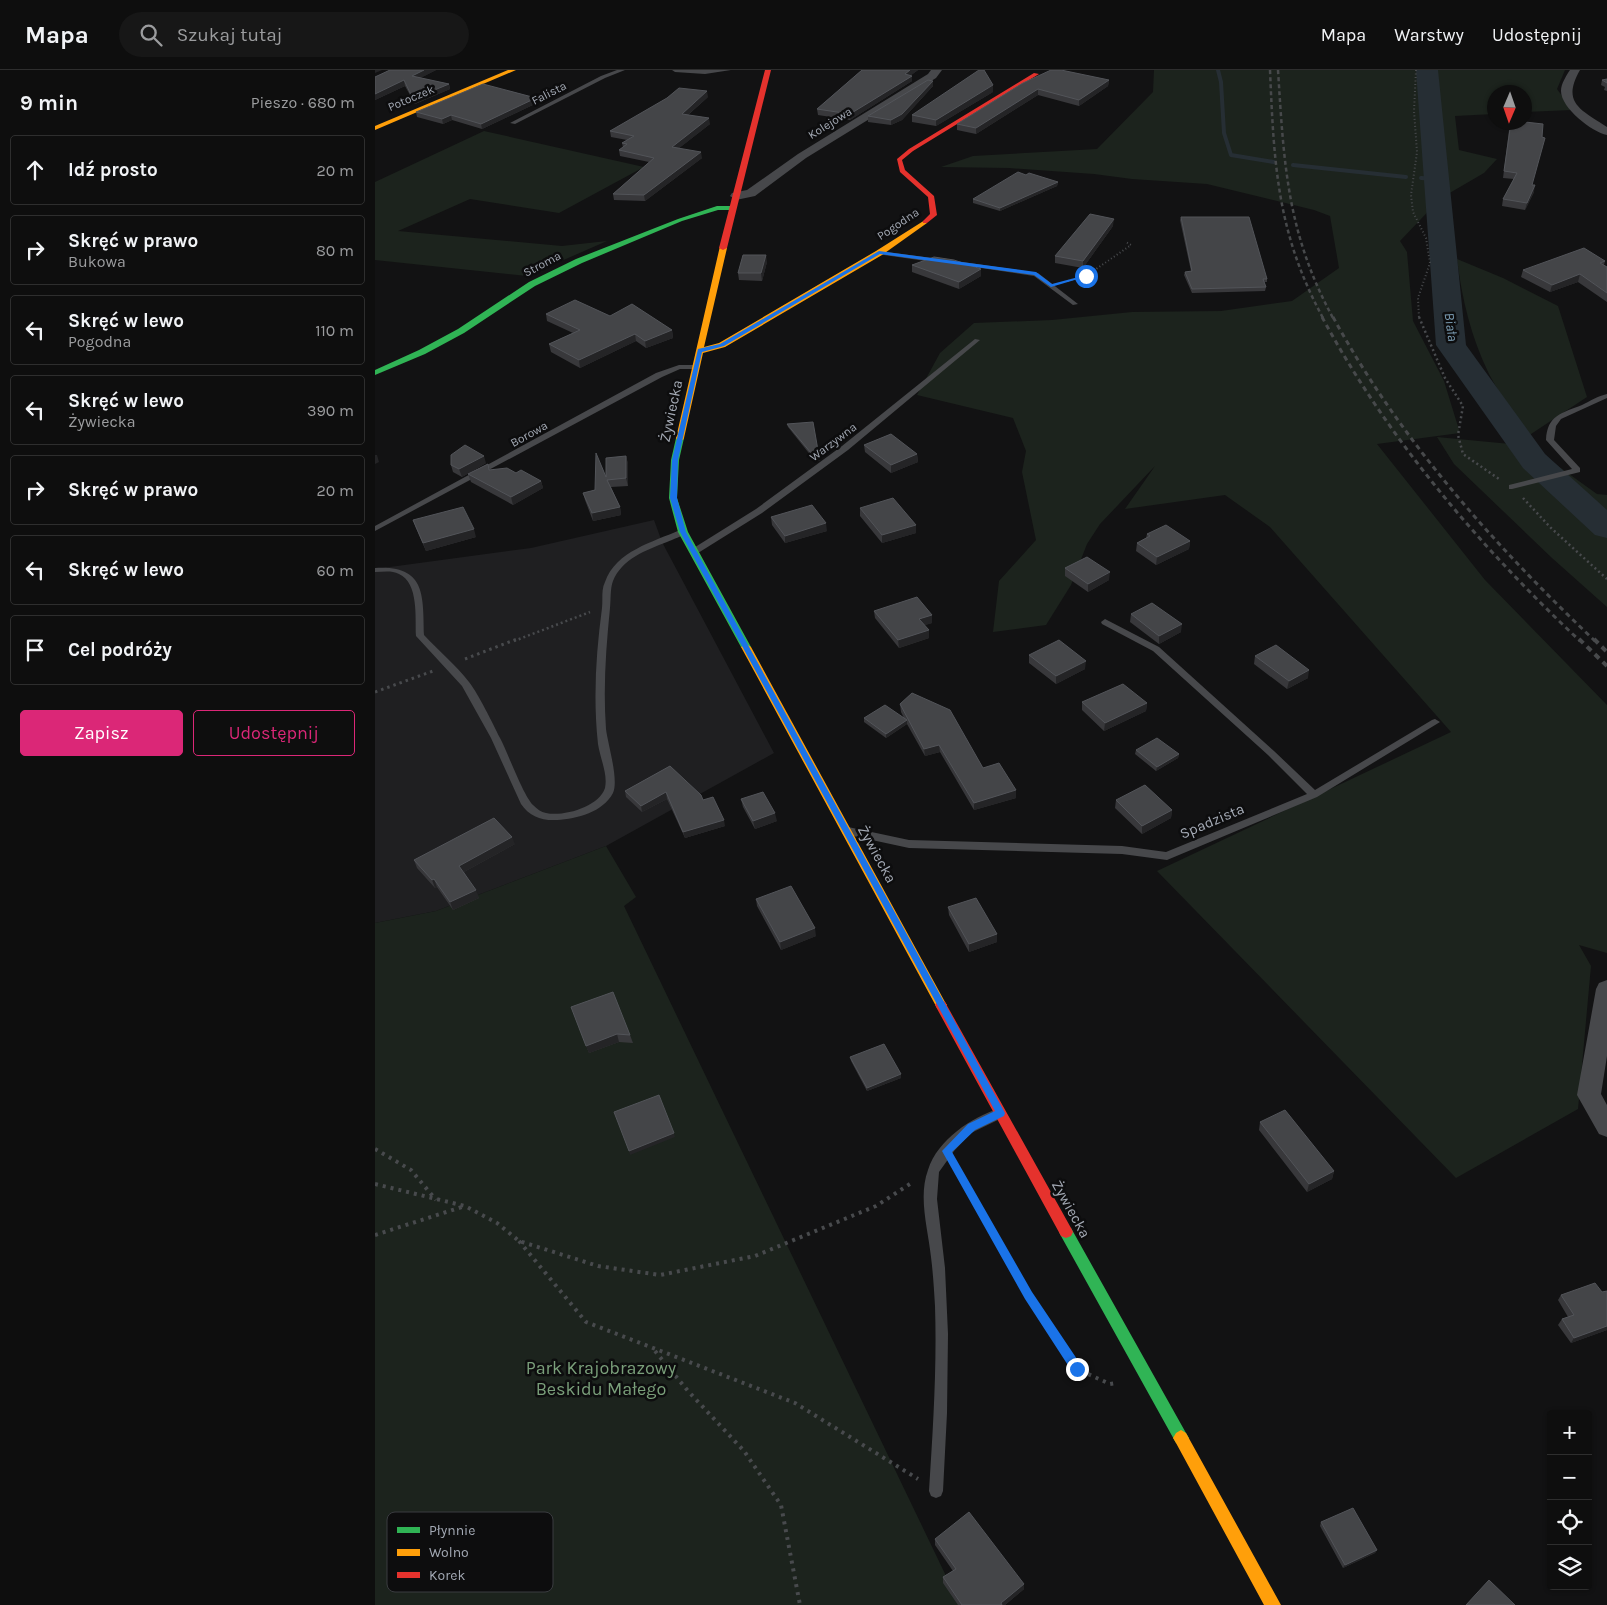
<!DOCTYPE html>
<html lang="pl">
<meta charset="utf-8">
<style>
body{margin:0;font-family:Karla,sans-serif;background:#171717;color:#f1f3f6}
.controls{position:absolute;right:15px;bottom:15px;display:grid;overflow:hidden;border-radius:5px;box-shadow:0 1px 4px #0004}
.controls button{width:45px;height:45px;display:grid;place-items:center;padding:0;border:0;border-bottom:1px solid #2e2e2e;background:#0e0e0e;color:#f1f3f6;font:25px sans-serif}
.compass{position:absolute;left:1112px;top:15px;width:45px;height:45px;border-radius:50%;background:#0e0e0e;box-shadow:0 1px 4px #0004;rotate:182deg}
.stop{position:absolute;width:15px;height:15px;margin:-11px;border:4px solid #1a73e8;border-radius:50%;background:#fff}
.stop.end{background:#1a73e8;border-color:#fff;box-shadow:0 1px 5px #0008}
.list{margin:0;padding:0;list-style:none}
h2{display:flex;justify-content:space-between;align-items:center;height:65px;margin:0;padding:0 20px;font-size:21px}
h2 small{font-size:16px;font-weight:400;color:#9b9c9e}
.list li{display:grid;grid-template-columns:32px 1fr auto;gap:15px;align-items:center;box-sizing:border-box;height:70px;margin:0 10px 10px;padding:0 10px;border:1px solid #2e2e2e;border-radius:5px}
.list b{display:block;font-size:19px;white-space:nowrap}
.list p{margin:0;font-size:16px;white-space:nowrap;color:#9b9c9e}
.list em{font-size:16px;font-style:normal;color:#9b9c9e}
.actions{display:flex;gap:10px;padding:15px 20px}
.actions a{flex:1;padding:11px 0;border:1px solid #db2777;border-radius:5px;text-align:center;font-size:18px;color:#db2777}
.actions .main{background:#db2777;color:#fff}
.icon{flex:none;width:28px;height:28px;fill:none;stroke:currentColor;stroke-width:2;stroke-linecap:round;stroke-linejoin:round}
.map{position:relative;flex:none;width:1232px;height:1535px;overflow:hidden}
header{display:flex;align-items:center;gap:30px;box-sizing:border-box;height:70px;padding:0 25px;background:#0e0e0e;border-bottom:1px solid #2e2e2e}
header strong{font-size:24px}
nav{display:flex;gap:28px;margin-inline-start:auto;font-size:18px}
.search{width:350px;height:45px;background:#171717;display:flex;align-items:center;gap:12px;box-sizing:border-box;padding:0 18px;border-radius:28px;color:#9b9c9e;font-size:19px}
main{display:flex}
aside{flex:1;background:#0e0e0e}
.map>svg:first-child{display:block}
</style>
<header>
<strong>Mapa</strong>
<div class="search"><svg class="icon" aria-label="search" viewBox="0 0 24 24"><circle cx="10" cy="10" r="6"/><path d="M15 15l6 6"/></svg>Szukaj tutaj</div>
<nav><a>Mapa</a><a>Warstwy</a><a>Udostępnij</a></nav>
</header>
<main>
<aside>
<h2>9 min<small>Pieszo · 680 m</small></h2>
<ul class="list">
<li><svg class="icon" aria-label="ahead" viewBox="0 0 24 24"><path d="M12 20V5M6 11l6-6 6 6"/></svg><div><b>Idź prosto</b></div><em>20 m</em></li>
<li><svg class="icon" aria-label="right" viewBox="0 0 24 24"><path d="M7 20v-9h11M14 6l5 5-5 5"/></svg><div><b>Skręć w prawo</b><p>Bukowa</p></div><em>80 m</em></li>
<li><svg class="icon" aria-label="left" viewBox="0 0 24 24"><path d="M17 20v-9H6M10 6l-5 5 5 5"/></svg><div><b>Skręć w lewo</b><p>Pogodna</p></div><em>110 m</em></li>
<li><svg class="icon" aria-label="left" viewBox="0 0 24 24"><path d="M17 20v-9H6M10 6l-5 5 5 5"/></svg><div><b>Skręć w lewo</b><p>Żywiecka</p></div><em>390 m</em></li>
<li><svg class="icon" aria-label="right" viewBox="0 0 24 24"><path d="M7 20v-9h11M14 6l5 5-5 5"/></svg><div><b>Skręć w prawo</b></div><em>20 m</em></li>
<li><svg class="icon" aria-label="left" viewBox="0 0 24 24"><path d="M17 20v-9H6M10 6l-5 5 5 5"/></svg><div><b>Skręć w lewo</b></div><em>60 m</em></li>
<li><svg class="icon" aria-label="arrive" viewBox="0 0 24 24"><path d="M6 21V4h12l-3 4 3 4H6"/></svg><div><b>Cel podróży</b></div></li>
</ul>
<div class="actions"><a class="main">Zapisz</a><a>Udostępnij</a></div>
</aside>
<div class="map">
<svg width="1232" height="1535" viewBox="0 0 1232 1535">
<rect width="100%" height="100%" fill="#121213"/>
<path fill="#1f1f21" d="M279 450 287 472 399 683 231 776 61 841 0 853V499L156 478Z"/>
<path fill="#1c231d" d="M779 0H1190L1182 19 1197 40 1150 42V22H1120L1119 44 1080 46 1084 80 1122 89 1109 103 1066 128 1025 171 1032 182 1038 251 1069 311 1085 363 1002 374 1110 510 1232 635V883L1204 875 1216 896 1203 1039 1081 1108 782 801 1076 662 895 457 850 425 750 439 780 396 725 454 712 474 696 515 671 555 618 562 624 511 661 470 647 402 651 381 638 348 542 325 565 283 599 253 677 250 757 242 846 241 917 231 964 198 955 146 939 140 832 114 757 109 719 104 634 98 566 97 598 86 722 79 778 22Z
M109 61 269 97 184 143 95 129 23 161 187 176 232 171 152 206 0 190V112Z
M1082 189 1128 208 1183 236 1212 327 1153 366C1140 346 1125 325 1114 304 1096 267 1087 229 1082 189Z
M1062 367 1155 376 1222 424 1232 425V537L1177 488 1079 394Z
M231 776 261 827 249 836 585 1535H0V853L61 841Z"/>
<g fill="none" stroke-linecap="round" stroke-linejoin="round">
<path stroke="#262e34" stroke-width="4" d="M843 0 846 12 849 63 856 85 899 92
M918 95 1031 107
M1046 108 1062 109"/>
<path fill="#262e34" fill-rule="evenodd" d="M1041 0H1063L1091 275 1170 384 1232 440V468L1220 465 1148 398 1061 275Z"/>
<path stroke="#484a4d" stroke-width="2" stroke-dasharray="1 2.5" stroke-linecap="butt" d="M1041 0 1039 41 1042 82 1036 125 1038 142 1051 168 1055 193 1043 228 1044 248
M693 211 711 206 756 175 751 172"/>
<path stroke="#484a4d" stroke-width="2.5" stroke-dasharray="2 3" stroke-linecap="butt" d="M1044 247 1070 308 1088 336 1083 365 1088 384 1124 409
M1148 428 1176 458 1232 509
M139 571 215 542"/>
<path stroke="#484a4d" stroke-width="3" stroke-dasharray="2.5 4" stroke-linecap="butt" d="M90 589 142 569
M0 622 58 601"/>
<path stroke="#484a4d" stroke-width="4" stroke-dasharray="3 5" stroke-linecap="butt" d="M0 1079 36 1100 61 1130
M581 1097 654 1225 702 1299 735 1314 741 1313
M0 1114 90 1136 122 1153 144 1171 223 1196 285 1205 380 1186 501 1136 538 1112
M0 1165 90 1136
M144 1171 211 1252 420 1333 543 1409
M280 1281 313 1321 369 1381 406 1435 425 1535"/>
<path fill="#47484b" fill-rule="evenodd" d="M242 0H250L230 8 140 54 135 53 226 6Z
M297 0H356L330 4 300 2Z
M504 181 565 189 568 191 565 193 502 184V182Z
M581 191 663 203 703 234 698 235 659 206 579 194V192Z
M600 269 605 270 473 380 387 443 323 483H317V479L381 439 467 376Z
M304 295H321L325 297 321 299H305L287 307 0 461V456L281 303Z
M1232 324V328L1186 349 1181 356 1179 370 1205 398V402L1137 419H1134V415L1197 399 1171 370C1172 345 1187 343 1207 335 1215 331 1223 326 1232 324Z
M305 460H311L312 462C307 467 298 469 292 472 271 480 247 489 238 511 235 519 236 529 235 538 231 578 228 618 231 659 233 675 244 710 238 723 228 742 202 749 182 750 167 751 154 746 146 734L116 668 87 616 41 566C40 548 44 513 24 504 16 500 8 502 0 502V498C51 495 48 525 49 565 64 581 81 595 94 612 104 625 117 652 125 668 133 683 148 725 158 735 162 739 166 742 171 743 188 747 224 737 230 718 233 704 225 688 223 674 218 628 221 583 227 538 228 529 226 520 230 512 241 481 278 472 305 460Z
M730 549 784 577 899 681 940 720 1057 650 1060 649 1065 652 942 727 792 790 747 784 534 778 469 764 468 761 469 758 473 757 534 770 747 776 791 782 932 724 893 685 778 581 727 554 726 552Z
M625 1038 629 1039 631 1043 629 1047 596 1063 579 1081 564 1102 562 1129 570 1198 573 1264 572 1343 568 1421 566 1426 561 1428 556 1426 554 1421C558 1359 562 1297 560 1236 559 1219 558 1203 556 1187 553 1159 543 1127 553 1100 563 1069 596 1048 625 1038Z"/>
<path fill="#47484b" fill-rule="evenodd" d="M556 0H567L561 8 431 88 380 126 361 130 355 126 357 123 372 120 423 84 553 4Z
M1195 0H1205C1186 33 1206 40 1232 57V65C1217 62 1186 38 1186 21 1186 14 1191 6 1195 0Z
M1232 910V986L1226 1024 1232 1035V1067L1224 1064 1202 1025 1221 919 1224 913Z"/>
<path fill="#30b455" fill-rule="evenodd" d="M342 136H358L361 138 358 140H343L307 151 207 193 160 216 89 263 50 284 0 305V300L44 280 83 259 154 212 201 189 303 149Z
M305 365 309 368 304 390 302 428 313 462 376 577 375 579 371 580 366 577 303 462 294 428 296 390 301 368Z
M691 1156 696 1158 811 1363 814 1368 811 1373 806 1376 801 1373 686 1166 684 1162 686 1158Z"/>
<path fill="#ff9f0a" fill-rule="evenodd" d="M133 0H141L0 60V56Z
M550 150 552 151V153L507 185 350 277 328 283 309 368 308 370H302L301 368 345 176 352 178 329 277 344 273 501 181Z
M371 574 376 577 570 932 572 935 570 938 566 940 562 938 366 577Z
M806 1360 811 1363 906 1535H889L801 1373 798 1368 801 1363Z"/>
<path fill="#e5322d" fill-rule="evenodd" d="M390 0H396L352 178 348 180 344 178Z
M659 3 664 4 538 81 527 90 530 100 559 126 562 145 552 153H548V151L555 144 553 127 525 102 522 89 534 79Z
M566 930 570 932 696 1158 698 1162 696 1166 691 1168 686 1166 560 935 562 932Z"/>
<path stroke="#47494b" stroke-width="2.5" stroke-dasharray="4 3" stroke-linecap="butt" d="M895 0C899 95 902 163 948 248
M903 0C909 95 912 163 958 248"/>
<path stroke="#47494b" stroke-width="3" stroke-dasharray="5 4" stroke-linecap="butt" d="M947 247C1013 369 1104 476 1205 571
M958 247C1025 370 1119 475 1220 571"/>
<path stroke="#47494b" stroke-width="4" stroke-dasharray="6 5" stroke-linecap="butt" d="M1204 569 1232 596
M1219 569 1232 582"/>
</g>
<path fill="#38383b" d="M15 0H61L45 8 74 14 75 19 40 34 30 16 0 30V7Z
M487 0H543L536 5 537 11 475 50 443 45 442 39Z
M1232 9V21L1229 20 1230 17 1226 15 1227 10Z
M734 10 733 16 704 36 663 25 601 64 582 60V54L648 13Z
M558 11V16L527 50 516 55 493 52V46Z
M618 22 561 56 537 52V45Z
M333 27 313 45 335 54 304 78 327 88 270 131 239 130 238 124 274 92 245 86 244 80 248 77 247 73 252 70 236 67 235 61Z
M161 28 162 33 107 59 77 50 68 54 42 47 41 42Z
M1135 52 1157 115 1159 122 1150 140 1127 136 1128 129 1139 109 1128 108Z
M683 112 682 116 625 141 598 133V129Z
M806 147 892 209V212H889L891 217 890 221 817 223 809 205 810 202 816 201 805 150Z
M738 156 708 198 680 193V186Z
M1230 191 1229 195 1232 197V232L1203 212 1175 222 1146 207 1148 200Z
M392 192 387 211 364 210 363 203Z
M537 195 606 206 584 219 537 202Z
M171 244 235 246 297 260 298 268 271 278 261 271 205 298 176 282 174 274 198 263 172 251Z
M412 354 445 390 441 392 413 357Z
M489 375 542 384 543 392 516 403 490 382Z
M251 386 253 394V416L236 417 245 437 246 445 218 451 210 430 208 423 220 420 231 407Z
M111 393 87 407 78 402 76 395Z
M113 394 115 400 141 403 166 411 168 418 138 435 96 412 93 404Z
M485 438 541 463 507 473 485 446Z
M396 447 452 461 410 473 397 455Z
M38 450 101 467 51 481 41 458Z
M772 464 815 471 814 479 781 495 761 481 762 473 771 468Z
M690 498 734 510 713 522 690 506Z
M499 541 557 545V553L549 555 554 568 524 578 500 548Z
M756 544 806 562 784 574 755 552Z
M654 585 710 599 681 614 654 593Z
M880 586 933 608 912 619 879 594Z
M707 632 772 633 771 641 729 661 707 640Z
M525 634 608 698 641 728 599 740 565 682 550 686 532 654 511 668 489 652V648H529L526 642Z
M761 680 804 684 803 688 781 701 760 684Z
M295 696 328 730 350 756 310 768 292 729 267 742 251 727 250 721Z
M366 729 402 751 380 759 368 737Z
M741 730 797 740 796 748 767 764 740 738Z
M140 774 89 802 104 828 78 840 62 817 60 818 42 798 39 790Z
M381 829 441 866 406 880 382 836Z
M573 837 622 864V872L594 882 574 845Z
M196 937 255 965 258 973 244 972 214 983Z
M475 987 526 1008 492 1021 476 991Z
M885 1052 959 1101 957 1109 932 1122 884 1060Z
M1232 1221V1260L1196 1273 1183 1255 1187 1249 1193 1247 1183 1230 1186 1225 1227 1222Z
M946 1452 1002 1480 1000 1483 968 1498 945 1456Z
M560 1469 649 1519 630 1535H583L568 1513V1507L578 1501 560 1475Z"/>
<path fill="#242426" d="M0 0H7L0 3Z
M49 0H61L38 12 37 6Z
M535 0H543L530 10V4Z
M537 6V11L475 50V44Z
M29 10 30 16 0 30V24Z
M734 10 733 16 704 36V30Z
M558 11V16L527 50 516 55V50Z
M74 14 75 19 40 34 38 29Z
M618 15V22L561 56V50Z
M663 19V25L601 64V58Z
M332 21 333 27 308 49 307 44Z
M161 28 162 33 107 59 106 54Z
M76 45 77 50 68 54 67 49Z
M334 48 335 54 298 83 297 77Z
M326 82 327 88 270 131 269 125Z
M683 112 682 116 625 141V138Z
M1160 115 1159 122 1150 140 1152 133Z
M739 149 738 156 708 198V191Z
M391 185 392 192 387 211 386 203Z
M606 199V206L584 219V212Z
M1205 204 1203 212 1175 222 1177 215Z
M297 260 298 268 271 278 270 271Z
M260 264 261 271 205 298 204 290Z
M542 384 543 392 516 403V395Z
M0 385H2L4 392 0 394Z
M109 386 111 393 87 407 84 399Z
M251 386 253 394V416L251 408Z
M444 386 445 390 441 392V389Z
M166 411 168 418 138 435 136 427Z
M245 437 246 445 218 451 217 443Z
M451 453 452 461 410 473V466Z
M541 455V463L507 473V465Z
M99 459 101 467 51 481 48 473Z
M815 471 814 479 781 495 782 487Z
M735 502 734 510 713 522V514Z
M557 545V553L545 557 544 549Z
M807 554 806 562 784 574V566Z
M554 560V568L524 578 523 570Z
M711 591 710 599 681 614V606Z
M934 600 933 608 912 619 914 611Z
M772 633 771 641 729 661 730 653Z
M532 650V654L511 668V664Z
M564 675 565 682 550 686 549 679Z
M804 684 803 688 781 701 782 697Z
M641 720V728L599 740V733Z
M291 722 292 729 267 742 266 736Z
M797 740 796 748 767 764V756Z
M400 743 402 751 380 759 378 751Z
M349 750 350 756 310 768 308 762Z
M137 767 140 774 87 803 84 796Z
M59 809 62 817 60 818 57 810Z
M101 820 104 828 78 840 75 832Z
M440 858 441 866 406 880 405 872Z
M622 864V872L594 882V874Z
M242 964 244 972 214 983 211 976Z
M526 1004V1008L492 1021V1018Z
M299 1063 300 1067 255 1085 254 1081Z
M959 1101 957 1109 932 1122 934 1114Z
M1232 1256V1260L1196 1273 1199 1268Z
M1002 1480 1000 1483 968 1498 970 1495Z
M649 1514V1519L630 1535H625L626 1533Z"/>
<path fill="#444548" stroke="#525459" d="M15 0H49L37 6 74 14 38 29 29 10 0 24V7Z
M487 0H535L530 4 537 6 475 44 442 39Z
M604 0H609L618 15 561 50 537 45Z
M676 0H686L734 10 704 30 663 19 601 58 582 54 648 13Z
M1232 9V13L1227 10Z
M553 10 558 11 527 44 516 50 493 46Z
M108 14 161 28 106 54 76 45 67 49 41 42Z
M304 18 332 21 307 44 334 48 297 77 326 82 269 125 238 124 279 88 244 80 252 74 247 73 259 66 235 61 292 28Z
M1136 52H1150L1168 54 1167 67 1170 68 1157 115H1160L1152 133 1128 129 1142 103 1129 101Z
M643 102 651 105 654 103 683 112 625 138 598 129Z
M715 144 739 149 708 191 680 186Z
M806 147H874L892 209H888L891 217 817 219 810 202 817 201Z
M1209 178 1230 191 1225 193 1232 197V223L1205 204 1177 215 1148 200Z
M368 185H391L386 203H363Z
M559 187 579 190 606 199 584 212 537 195Z
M200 230 235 246 257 234 297 260 270 271 260 264 204 290 174 274 205 260 171 244Z
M438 352 444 386 441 389 412 354Z
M516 364 542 384 516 395 489 375Z
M90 375 109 386 84 399 76 395V385Z
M221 383 231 407V388L251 386V408L232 410 245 437 217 443 208 423 220 420Z
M113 394 114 400 132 398 141 403 146 400 166 411 136 427 93 404Z
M518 428 541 455 507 465 485 438Z
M437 435 451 453 410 466 396 447Z
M88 437 99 459 48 473 38 450Z
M791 455 815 471 782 487 762 473 775 466 772 464Z
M712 487 735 502 713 514 690 498Z
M542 527 557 545 544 549 554 560 523 570 499 541Z
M777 533 807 554 784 566 756 544Z
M684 570 711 591 681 606 654 585Z
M901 575 934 600 914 611 880 586Z
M748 614 772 633 730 653 707 632Z
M537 623 575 640 608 698 624 693 641 720 599 733 564 675 549 679 525 634Z
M510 635 532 650 511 664 489 648Z
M782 668 804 684 782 697 761 680Z
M295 696 326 725 328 730 338 727 349 750 308 762 291 722 266 736 250 721Z
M770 715 797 740 767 756 741 730Z
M388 722 400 743 378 751 366 729Z
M119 748 137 767 84 796 101 820 75 832 59 809 57 810 39 790Z
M416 816 440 858 405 872 381 829Z
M601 828 622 864 594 874 573 837Z
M238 922 255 965 242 964 211 976 196 937Z
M509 974 526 1004 492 1018 475 987Z
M284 1025 299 1063 254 1081 239 1042Z
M910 1040 959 1101 934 1114 885 1052Z
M1220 1213 1227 1222 1232 1221V1256L1199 1268 1187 1249 1199 1245 1186 1225Z
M978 1438 1002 1480 970 1495 946 1452Z
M594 1442 649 1514 626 1533 627 1535H587L568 1507 581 1499 560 1469Z
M1114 1510 1140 1535H1091Z"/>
<path fill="#1a73e8" d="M504 181 661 202 677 214 711 205 713 206 676 217 659 205 505 184 349 276 327 282 303 390 302 428 311 462 630 1043 629 1046 600 1060 577 1082 657 1222 706 1295 707 1299 706 1303 702 1304 698 1303 650 1229 567 1081 593 1054 620 1041 305 462 295 428 297 390 323 279 345 274Z"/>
<g text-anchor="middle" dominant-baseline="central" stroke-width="5" stroke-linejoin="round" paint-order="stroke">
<g font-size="12" fill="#a3a9b4" stroke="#0d0d0e">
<text transform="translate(174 23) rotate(-27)">Falista</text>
<text transform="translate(36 28) rotate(-23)">Potoczek</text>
<text transform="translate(455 53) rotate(-32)">Kolejowa</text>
<text transform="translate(523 154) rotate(-34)">Pogodna</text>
<text transform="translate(167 194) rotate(-28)">Stroma</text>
<text transform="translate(154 364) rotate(-29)">Borowa</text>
<text transform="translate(458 372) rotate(-37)">Warzywna</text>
</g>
<g font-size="14" font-style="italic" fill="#799ab0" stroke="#0d0d0e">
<text transform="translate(1076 257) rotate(82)">Biała</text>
</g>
<g font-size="15" fill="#a3a9b4" stroke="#0d0d0e">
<text transform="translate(296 341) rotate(-78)">Żywiecka</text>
<text transform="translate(837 751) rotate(-23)">Spadzista</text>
<text transform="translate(502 784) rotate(61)">Żywiecka</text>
<text transform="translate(696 1139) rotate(61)">Żywiecka</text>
</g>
<g font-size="18" fill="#7a9f7a" stroke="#0d0d0e">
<text x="226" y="1298">Park Krajobrazowy<tspan x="226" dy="21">Beskidu Małego</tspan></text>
</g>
</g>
<rect x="12" y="1442" width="166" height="80" rx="8" fill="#0d0d0e" stroke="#3a3c40" stroke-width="1"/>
<rect x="22" y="1457" width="23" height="6" fill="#30b455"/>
<rect x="22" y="1479" width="23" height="7" fill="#ff9f0a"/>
<rect x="22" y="1502" width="23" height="6" fill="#e5322d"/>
<g font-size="14" fill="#a3a9b4">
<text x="54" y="1465">Płynnie</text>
<text x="54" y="1487">Wolno</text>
<text x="54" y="1510">Korek</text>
</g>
</svg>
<div class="controls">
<button>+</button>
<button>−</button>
<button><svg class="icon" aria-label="locate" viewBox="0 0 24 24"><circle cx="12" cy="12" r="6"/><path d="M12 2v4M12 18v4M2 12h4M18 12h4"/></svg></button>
<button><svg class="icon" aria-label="layers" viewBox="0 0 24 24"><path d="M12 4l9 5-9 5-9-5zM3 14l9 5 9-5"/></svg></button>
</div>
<svg class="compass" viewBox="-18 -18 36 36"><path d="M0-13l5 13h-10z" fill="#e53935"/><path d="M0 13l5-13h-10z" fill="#9b9c9e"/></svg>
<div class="stop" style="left:711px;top:206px"></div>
<div class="stop end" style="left:702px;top:1299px"></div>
</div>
</main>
